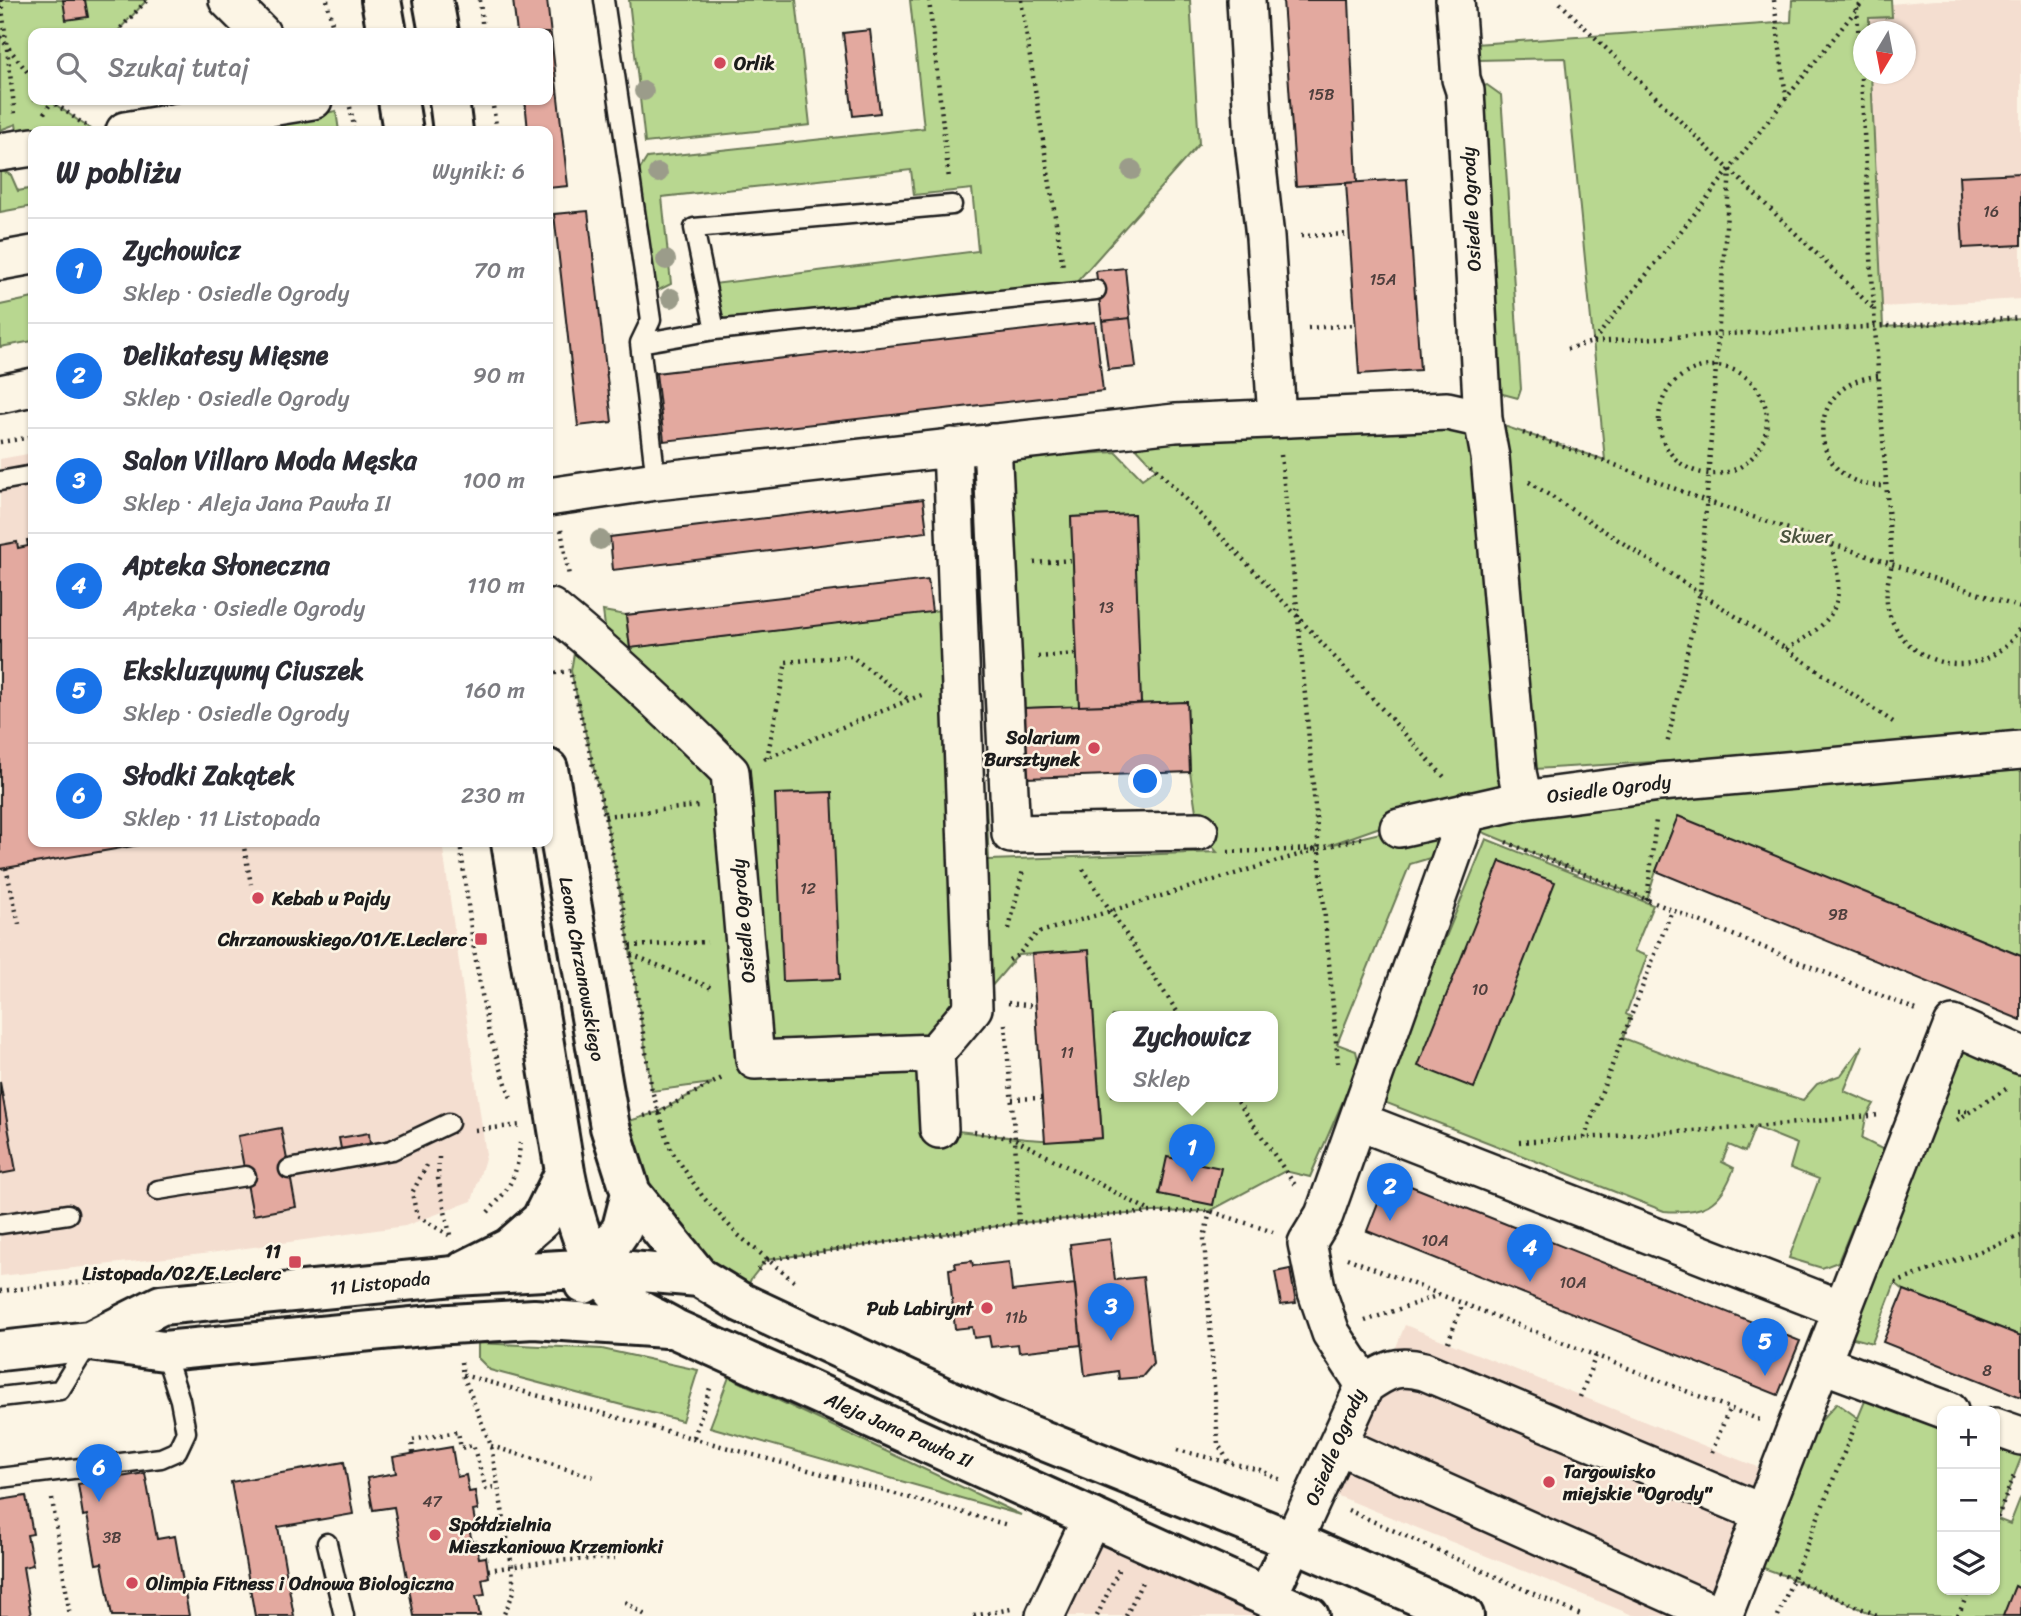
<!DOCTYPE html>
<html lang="pl">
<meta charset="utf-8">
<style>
body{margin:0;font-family:Sriracha,sans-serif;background:#f2f2f3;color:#2b2b33}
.controls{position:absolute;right:21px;bottom:21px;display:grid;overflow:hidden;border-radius:14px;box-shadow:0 2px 5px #0004}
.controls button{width:63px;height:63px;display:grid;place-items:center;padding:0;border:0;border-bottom:2px solid #e1e1e2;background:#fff;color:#2b2b33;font:35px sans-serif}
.compass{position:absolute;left:1853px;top:21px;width:63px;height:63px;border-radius:50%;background:#fff;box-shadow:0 2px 5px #0004;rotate:190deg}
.you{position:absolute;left:1146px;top:782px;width:24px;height:24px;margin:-18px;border:5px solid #fff;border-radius:50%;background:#1a73e8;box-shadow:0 0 0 10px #1a73e833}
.badge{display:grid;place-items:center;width:46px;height:46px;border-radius:50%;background:#1a73e8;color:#fff;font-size:23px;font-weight:700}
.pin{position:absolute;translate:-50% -58px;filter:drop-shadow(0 2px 4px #0008)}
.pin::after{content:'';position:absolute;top:37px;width:24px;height:21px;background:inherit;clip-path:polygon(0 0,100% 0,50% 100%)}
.popup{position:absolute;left:1106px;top:1011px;width:172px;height:91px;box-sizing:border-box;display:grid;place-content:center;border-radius:14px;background:#fff;filter:drop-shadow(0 2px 5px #0005);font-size:23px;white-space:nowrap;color:#7c7c81}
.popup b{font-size:26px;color:#2b2b33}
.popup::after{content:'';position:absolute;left:50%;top:100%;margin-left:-14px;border:14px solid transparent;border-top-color:#fff}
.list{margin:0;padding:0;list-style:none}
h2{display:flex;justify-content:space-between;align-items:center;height:91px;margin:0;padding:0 28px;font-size:30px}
h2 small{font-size:23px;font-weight:400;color:#7c7c81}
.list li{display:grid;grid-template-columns:46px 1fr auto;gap:21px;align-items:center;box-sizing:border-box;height:105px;padding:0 28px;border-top:2px solid #e1e1e2}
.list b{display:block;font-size:26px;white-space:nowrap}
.list p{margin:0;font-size:23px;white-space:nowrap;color:#7c7c81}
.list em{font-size:23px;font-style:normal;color:#7c7c81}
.icon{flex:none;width:38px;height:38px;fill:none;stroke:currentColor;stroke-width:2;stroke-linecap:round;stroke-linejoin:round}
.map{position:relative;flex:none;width:2021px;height:1616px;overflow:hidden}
.search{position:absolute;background:#fff;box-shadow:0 2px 5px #0004;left:28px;top:28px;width:525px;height:77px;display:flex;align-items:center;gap:18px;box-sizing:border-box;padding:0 24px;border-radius:14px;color:#7c7c81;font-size:26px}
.panel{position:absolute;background:#fff;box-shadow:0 2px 5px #0004;left:28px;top:126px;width:525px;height:721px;border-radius:14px}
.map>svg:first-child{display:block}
</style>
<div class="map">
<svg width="2021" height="1616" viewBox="0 0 2021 1616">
<rect width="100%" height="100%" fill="#fcf5e5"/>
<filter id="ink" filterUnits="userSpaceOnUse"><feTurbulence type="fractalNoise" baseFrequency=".0143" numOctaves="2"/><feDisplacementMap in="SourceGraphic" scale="14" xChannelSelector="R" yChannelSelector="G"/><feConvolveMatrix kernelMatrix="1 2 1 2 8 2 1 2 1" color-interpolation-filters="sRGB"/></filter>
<g filter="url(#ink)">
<path fill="#f4ded0" d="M1935 0H2021V299L1882 307 1871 74H1906V32L1869 31 1868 18 1891 17V4Z
M33 453V842H442L486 1155 472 1201 405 1226 203 1254 0 1276V459Z
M1405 1325 1762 1469 1702 1616H1635L1336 1495Z
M1092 1517 1309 1616H1045Z"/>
<path fill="#b8d790" stroke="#6a7a56" stroke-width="2" fill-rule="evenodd" d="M0 0H147L116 33H33V100H53L52 102 93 131H33L20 149 16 124 0 130Z
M629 0H796L810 125 645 143Z
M910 0H1190L1199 144 1067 293 715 330 705 285 978 251 972 189 914 195 911 170 662 197 671 284 647 296 632 182 647 158 924 128Z
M1792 0H1891L1892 17 1869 18V31L1864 32V74H1871L1883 327 2021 319V740L1535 769 1485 431 1505 783 1329 845 1410 826 1438 831 1443 850 1430 858 1410 864 1337 1044 1356 1051 1359 1064 1310 1177 1285 1171 1210 1211 1152 1212 1019 1223 766 1260 751 1279 740 1302 699 1277 610 1127 658 1112 712 1083 652 1091 625 918 605 816 571 671 578 630 609 657 603 611 626 615 630 648 957 608 965 800 986 801 989 860 1217 852 1199 831 1190 772 1187 702 1141 704 1133 514 1071 517 1079 706 1005 709 1010 458 1116 452 1142 479 1156 469 1118 428 1483 419 1605 460 1565 58 1477 60 1475 44 1791 22ZM1089 951 1102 1138C1047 1146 994 1134 939 1129L935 1053 1018 955ZM1112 1016H1272V1096H1112Z
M1487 85 1501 95 1521 389 1518 398 1480 388 1465 91Z
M336 111 339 131H242L246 128Z
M0 170 11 175 18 191 33 188V206L0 212Z
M33 298V341L0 347V305Z
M2021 750V956L1678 817 1656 871 1647 900 1463 824Z
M1486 839 1653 905 1634 951 1647 956 1626 1014 1631 1017 1623 1038 1718 1074 1803 1100 1817 1084 1841 1075 1863 1045 1844 1091 1874 1104 1866 1117 1862 1139 1884 1150 1838 1262 1822 1268 1789 1258 1819 1179 1790 1168 1797 1144 1755 1127 1745 1152 1729 1145 1722 1162 1734 1168C1721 1206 1702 1214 1664 1211L1379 1100Z
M1953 1025 2021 1055V1336L1904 1290 1895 1283 1872 1343 1832 1332Z
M478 1343 602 1349 698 1370 682 1421 490 1370 478 1358Z
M729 1377 1021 1515 710 1427Z
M1872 1384 1942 1411V1590H1995V1427L2021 1436V1458L1997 1519 2010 1524 2021 1496V1616H1877L1783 1575 1744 1561 1818 1424 1837 1403 1858 1418Z"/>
<path fill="#e3a99f" stroke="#1c1c1c" stroke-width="2" d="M63 0H85L88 17 66 20Z
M513 0H547L568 186 548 188V131H528L525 100H548V33H517Z
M1283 0H1349L1357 182 1296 186Z
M870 30 880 113 853 116 843 33Z
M2021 173V245L1963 248 1959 176Z
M1407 179 1420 370 1359 374 1346 183Z
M588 211 612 422 578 426 554 214Z
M1125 268 1130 318 1102 321 1096 271Z
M1130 318 1136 367 1108 370 1102 321Z
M1095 322 1103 391 664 441 656 373Z
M923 499 927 532 613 570 610 537Z
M1134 514 1141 704 1079 706 1071 517Z
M33 539V842H156L0 869V545L17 542 18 548 28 546 27 540Z
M928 580 932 612 630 648 626 615Z
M1187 702 1190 772 1026 778 1024 708Z
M832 792 840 979 783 981 775 794Z
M1678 816 2021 956V1020L1656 871Z
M1500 861 1555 882 1474 1088 1418 1066Z
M1089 950 1102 1138 1045 1142 1032 954Z
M0 1082 16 1171 0 1174Z
M281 1128 296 1207 253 1215 238 1136Z
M369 1133 370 1145 341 1149 339 1138Z
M1167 1157 1221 1168 1213 1205 1159 1194Z
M1388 1177 1800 1341 1778 1395 1367 1231Z
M1110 1239 1115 1280 1143 1277 1153 1364 1142 1377 1119 1379 1118 1371 1085 1376 1070 1244Z
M972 1261 973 1266 1009 1262 1012 1291 1075 1284 1081 1345 1019 1352 1018 1344 991 1347 989 1336 974 1338 972 1327 955 1329 949 1269 956 1268 955 1263Z
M1290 1269 1296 1303 1281 1305 1275 1272Z
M1904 1290 2021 1336V1397L1883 1342Z
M452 1447 457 1477 466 1475 469 1492 475 1491 478 1510 473 1511 476 1527 469 1529 472 1541H476L479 1558 486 1557 489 1577 482 1579 485 1595 476 1596 480 1616H414L394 1507 373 1510 367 1478 396 1473 393 1457Z
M344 1462 353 1514 278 1527 294 1616H255L231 1482Z
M145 1473 157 1539 175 1536 189 1616H112L102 1563 96 1564 87 1515 83 1516 78 1484Z
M26 1496 33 1534 27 1535 33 1565 23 1567 31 1616H0V1500Z
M2015 1586 2021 1589V1616H2003Z"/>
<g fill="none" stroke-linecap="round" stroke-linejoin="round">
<g stroke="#1c1c1c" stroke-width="23">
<path id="lane" d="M604 0 651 320 640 343
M715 330 1096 290
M0 481 33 475
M656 481 640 343 715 330 694 228 952 205
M289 1169 392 1150 449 1123
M158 1190 246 1176
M0 1224 68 1214
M0 1397 60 1390 89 1343
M0 1478 161 1458 177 1451 186 1432 180 1400 164 1351
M327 1543 344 1616"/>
</g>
<g stroke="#1c1c1c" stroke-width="42">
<path id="street" d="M228 0 261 33
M1246 0 1254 141 1265 237 1277 418
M1455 0 1461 79 1465 91 1483 419 1490 457 1517 772 1523 800
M125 131 313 100
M0 152 33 147
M0 261 33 255
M0 394 33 387
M992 443 1011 834 1199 831
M548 497 656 481 1175 423 1447 411 1483 419
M548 608H551C614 659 673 715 730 772L755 1060 935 1053 939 1129
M1399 828 1523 800 1660 782 2021 750
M935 1053 973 1008 952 447
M1358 1121 1841 1309
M1820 1363 1949 1411
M1365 1385C1387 1370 1397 1364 1424 1371L1762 1513
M1995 1427 2021 1436
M1338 1445 1720 1616
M1293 1541 1365 1385 1331 1333 1317 1292 1307 1243 1324 1215 1468 811
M1045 1616 1092 1517
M1723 1616 1953 1025 2021 1055"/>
</g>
<g stroke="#1c1c1c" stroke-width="44">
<path id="secondary" d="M381 0 387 33
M433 0 439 33
M398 100 403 131
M449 100 453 131
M548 769 610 1127 631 1193 699 1277 740 1302 990 1419 1293 1541 1464 1616
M511 842 565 1172C574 1217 586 1267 623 1299 637 1311 659 1319 675 1329L1309 1616
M465 1270 509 1248 541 1220 565 1172
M584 1284 622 1228 631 1193
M90 1341 161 1305 454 1276 596 1268 699 1277
M0 1351 90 1341 164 1351 433 1325 534 1319 666 1328
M1267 1597 1293 1541"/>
</g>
<path stroke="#1c1c1c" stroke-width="4.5" stroke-dasharray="2 5" stroke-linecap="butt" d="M1 0 15 114
M327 0 334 33
M480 0 483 33
M929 0 949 179
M1021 0 1063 267
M1774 0 1786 98
M1560 3 1730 170 1700 592 1667 745
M1857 8 1875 328 1892 564C1888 580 1884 596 1889 613 1903 655 1950 677 1991 656 2003 649 2015 639 2021 625
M116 33 147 0
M0 37 33 79
M50 100 89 128
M492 100 497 131
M350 107 355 131
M44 113 53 100
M1730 170 1874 309
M1301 236 1349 234
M1308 328 1355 325
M1594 342C1736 332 1879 328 2021 318
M1567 349 1593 342 1864 0
M1659 420a54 54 0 1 1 108 0a54 54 0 1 1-108 0Z
M1878 376C1799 383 1806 490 1887 486
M1523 433 1605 461 1706 501 2021 608
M0 442 33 437
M1281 455 1298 617 1338 1063
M1151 463 1298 617 1446 779
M1529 482 1786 649 1896 724
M561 530 569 576
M1034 563 1073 560
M1786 649C1838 621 1847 603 1831 544
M1038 657 1076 654
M548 674 570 671
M571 675 605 816 625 918 652 1091 671 1150 703 1197 737 1234 796 1283
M767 758 786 662 851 656 908 699
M764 759 924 694
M605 816 698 806
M243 842 251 884
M460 842 473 944 489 1034 512 1101
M1506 842 1919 1011
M1228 852 1318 849 1365 837
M6 868 19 924
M1083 869 1180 1016
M1647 900 1656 820
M1009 929 1023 870
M630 946 707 942
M631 954 714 989
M1009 960 1018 955 1037 933 1318 849
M1008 1003 1036 1006
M1005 1024 1015 1139 1019 1223
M1234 1096 1295 1185
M1012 1099 1042 1098
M1958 1111H1970
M644 1116 658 1112 724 1077
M1957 1120 2006 1089
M475 1130 522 1125
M974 1132 1015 1139 1150 1211
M1584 1138 1672 910
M1519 1142 1755 1127 1880 1115
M439 1157 438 1178 450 1235
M427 1165 412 1193 417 1216 449 1235
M1210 1211 1204 1238 1218 1444 1230 1464
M488 1212C510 1189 518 1174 520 1143
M1347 1258 1760 1420
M758 1270 766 1260 1019 1223 1152 1212 1210 1211 1273 1232
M1895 1283 2021 1236
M0 1291 129 1277
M1365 1321 1439 1295
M1448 1342 1463 1303
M461 1362 463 1375 491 1446 512 1566 514 1592 503 1616
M463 1375 1008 1525
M1580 1397 1596 1355
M694 1437 711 1385
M491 1446 597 1478
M1177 1450 1260 1470 1283 1481
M1712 1452 1730 1407
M413 1453 412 1440 458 1432 461 1448 473 1445 486 1489 498 1486
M52 1499 70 1616
M1348 1510 1583 1616
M1995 1524 2015 1473
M488 1570 550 1561 615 1558
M1778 1573 1879 1616
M625 1602 647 1616
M974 1616 1011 1609
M1097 1616 1119 1569
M1126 1616 1143 1580
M1778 1616 1859 1416
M1958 1616 1969 1590"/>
<use href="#lane" stroke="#fcf5e5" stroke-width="18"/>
<use href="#street" stroke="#fcf5e5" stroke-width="37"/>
<use href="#secondary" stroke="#fcf5e5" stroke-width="38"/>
</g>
<g fill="#9b9c8a">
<circle cx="644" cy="91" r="10"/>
<circle cx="1132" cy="170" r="10"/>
<circle cx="658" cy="173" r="10"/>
<circle cx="666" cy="260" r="10"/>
<circle cx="671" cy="298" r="10"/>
<circle cx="600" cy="540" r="10"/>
</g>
</g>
<g fill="#d1495b" stroke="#fcf5e5" stroke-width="2.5">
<circle cx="720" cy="63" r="7"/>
<circle cx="1094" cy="748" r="7"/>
<circle cx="258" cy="898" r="7"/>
<rect x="474" y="932" width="14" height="14" rx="3.5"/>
<rect x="288" y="1255" width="14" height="14" rx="3.5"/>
<circle cx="987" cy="1308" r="7"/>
<circle cx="1549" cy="1482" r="7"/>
<circle cx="435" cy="1535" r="7"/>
<circle cx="132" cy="1583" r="7"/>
</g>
<g text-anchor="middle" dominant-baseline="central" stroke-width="5" stroke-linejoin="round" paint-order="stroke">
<g font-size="16" fill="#4e3f3d">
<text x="1321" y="94">15B</text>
<text x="1991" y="211">16</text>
<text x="1383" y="279">15A</text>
<text x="1106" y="607">13</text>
<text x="808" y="888">12</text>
<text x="1838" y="914">9B</text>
<text x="1480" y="989">10</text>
<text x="1067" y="1052">11</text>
<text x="1435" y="1240">10A</text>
<text x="1573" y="1282">10A</text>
<text x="1016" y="1317">11b</text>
<text x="1987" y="1370">8</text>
<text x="432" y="1501">47</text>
<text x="112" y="1537">3B</text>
</g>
<g font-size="19" font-weight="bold" fill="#1c1c1c" stroke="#fcf5e5" text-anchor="start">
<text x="734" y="63">Orlik</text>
<text x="1080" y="737" text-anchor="end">Solarium<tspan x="1080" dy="22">Bursztynek</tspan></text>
<text x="272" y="898">Kebab u Pajdy</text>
<text x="467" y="939" text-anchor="end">Chrzanowskiego/01/E.Leclerc</text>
<text x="281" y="1251" text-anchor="end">11<tspan x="281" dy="22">Listopada/02/E.Leclerc</tspan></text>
<text x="973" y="1308" text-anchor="end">Pub Labirynt</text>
<text x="1563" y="1471">Targowisko<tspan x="1563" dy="22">miejskie "Ogrody"</tspan></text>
<text x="449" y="1524">Spółdzielnia<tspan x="449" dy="22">Mieszkaniowa Krzemionki</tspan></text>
<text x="146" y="1583">Olimpia Fitness i Odnowa Biologiczna</text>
</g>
<g font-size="19" fill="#1c1c1c" stroke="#fcf5e5">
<text transform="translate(1471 209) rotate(-93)">Osiedle Ogrody</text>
<text transform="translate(1609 789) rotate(-7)">Osiedle Ogrody</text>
<text transform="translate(743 921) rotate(-95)">Osiedle Ogrody</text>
<text transform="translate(582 969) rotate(80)">Leona Chrzanowskiego</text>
<text transform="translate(380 1283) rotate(-6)">11 Listopada</text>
<text transform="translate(899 1430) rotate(24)">Aleja Jana Pawła II</text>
<text transform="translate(1335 1447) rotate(-67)">Osiedle Ogrody</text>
</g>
<g font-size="19" fill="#4b543f" stroke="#fcf5e5">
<text x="1806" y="536">Skwer</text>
</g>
</g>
</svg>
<div class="controls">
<button>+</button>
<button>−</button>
<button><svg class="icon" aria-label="layers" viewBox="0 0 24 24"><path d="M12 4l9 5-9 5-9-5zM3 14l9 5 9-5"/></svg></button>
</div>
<svg class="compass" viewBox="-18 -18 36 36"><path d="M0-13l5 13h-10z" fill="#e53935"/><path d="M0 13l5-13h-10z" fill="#7c7c81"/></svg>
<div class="you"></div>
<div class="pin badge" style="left:1192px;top:1182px">1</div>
<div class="popup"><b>Zychowicz</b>Sklep</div>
<div class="pin badge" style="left:1390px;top:1221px">2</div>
<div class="pin badge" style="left:1111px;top:1341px">3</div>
<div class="pin badge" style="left:1530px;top:1282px">4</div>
<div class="pin badge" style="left:1765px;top:1376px">5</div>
<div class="pin badge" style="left:99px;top:1502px">6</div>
<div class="search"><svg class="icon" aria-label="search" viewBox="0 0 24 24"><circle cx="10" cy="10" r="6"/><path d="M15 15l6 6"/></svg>Szukaj tutaj</div>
<section class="panel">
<h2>W pobliżu<small>Wyniki: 6</small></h2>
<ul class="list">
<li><span class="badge">1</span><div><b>Zychowicz</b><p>Sklep · Osiedle Ogrody</p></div><em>70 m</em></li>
<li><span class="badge">2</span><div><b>Delikatesy Mięsne</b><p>Sklep · Osiedle Ogrody</p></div><em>90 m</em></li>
<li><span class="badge">3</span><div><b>Salon Villaro Moda Męska</b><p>Sklep · Aleja Jana Pawła II</p></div><em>100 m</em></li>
<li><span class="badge">4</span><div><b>Apteka Słoneczna</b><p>Apteka · Osiedle Ogrody</p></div><em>110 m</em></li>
<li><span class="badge">5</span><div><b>Ekskluzywny Ciuszek</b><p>Sklep · Osiedle Ogrody</p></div><em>160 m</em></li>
<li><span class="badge">6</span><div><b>Słodki Zakątek</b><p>Sklep · 11 Listopada</p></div><em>230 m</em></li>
</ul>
</section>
</div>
